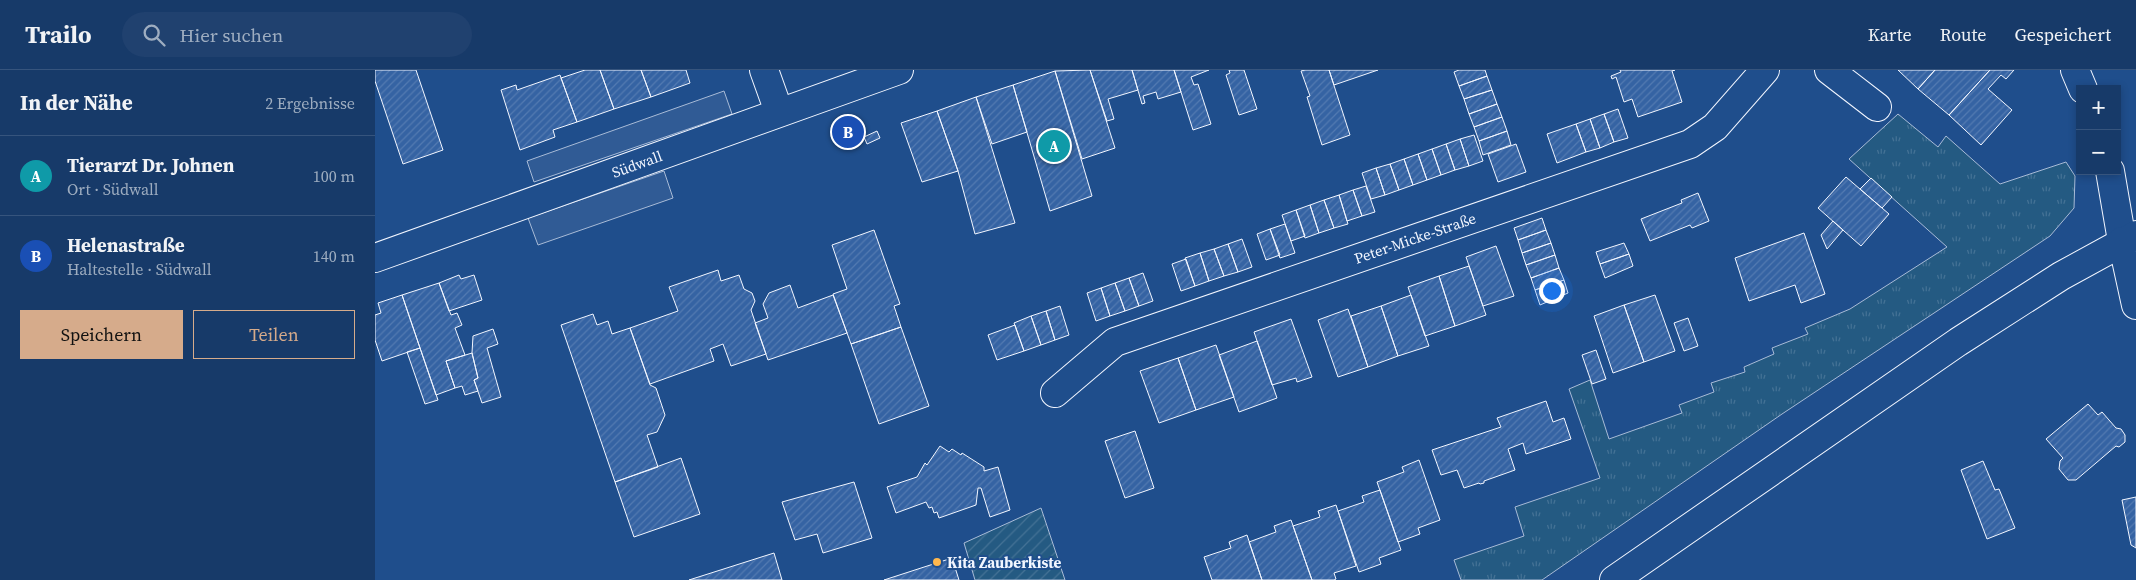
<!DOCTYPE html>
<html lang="de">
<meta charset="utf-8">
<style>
body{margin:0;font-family:"Source Serif 4",serif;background:#20416f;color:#f1f3f6}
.controls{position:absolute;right:15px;top:15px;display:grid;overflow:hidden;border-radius:0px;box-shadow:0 2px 8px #0003}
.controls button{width:45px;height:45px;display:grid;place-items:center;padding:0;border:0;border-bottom:1px solid #36547d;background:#173a69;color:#f1f3f6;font:25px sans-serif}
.you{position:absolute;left:1176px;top:220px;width:18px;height:18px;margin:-12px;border:4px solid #fff;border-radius:50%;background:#1a73e8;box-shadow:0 0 0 8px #1a73e833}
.badge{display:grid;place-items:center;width:32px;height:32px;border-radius:50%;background:#d6ab8b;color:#fff;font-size:16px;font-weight:700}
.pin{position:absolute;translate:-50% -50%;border:2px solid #fff;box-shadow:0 1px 5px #0006}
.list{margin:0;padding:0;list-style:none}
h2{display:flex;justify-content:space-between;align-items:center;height:65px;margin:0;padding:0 20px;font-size:21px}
h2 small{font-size:16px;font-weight:400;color:#9eadc0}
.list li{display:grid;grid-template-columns:32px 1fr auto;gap:15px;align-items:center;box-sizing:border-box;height:80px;padding:0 20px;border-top:1px solid #36547d}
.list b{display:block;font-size:19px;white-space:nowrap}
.list p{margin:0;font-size:16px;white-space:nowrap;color:#9eadc0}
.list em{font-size:16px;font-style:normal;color:#9eadc0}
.actions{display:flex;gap:10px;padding:15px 20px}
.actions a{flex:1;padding:11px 0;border:1px solid #d6ab8b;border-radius:0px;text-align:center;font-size:18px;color:#d6ab8b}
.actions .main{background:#d6ab8b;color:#111}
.icon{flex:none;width:28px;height:28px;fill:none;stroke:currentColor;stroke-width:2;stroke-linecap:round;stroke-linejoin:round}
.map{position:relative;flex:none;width:1761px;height:510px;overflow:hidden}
header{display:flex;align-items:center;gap:30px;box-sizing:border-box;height:70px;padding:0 25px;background:#173a69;border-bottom:1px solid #36547d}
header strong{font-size:24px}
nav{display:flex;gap:28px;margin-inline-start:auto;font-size:18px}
.search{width:350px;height:45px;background:#20416f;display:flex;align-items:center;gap:12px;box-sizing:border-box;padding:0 18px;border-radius:28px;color:#9eadc0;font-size:19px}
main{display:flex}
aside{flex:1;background:#173a69}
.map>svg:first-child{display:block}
</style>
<header>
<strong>Trailo</strong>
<div class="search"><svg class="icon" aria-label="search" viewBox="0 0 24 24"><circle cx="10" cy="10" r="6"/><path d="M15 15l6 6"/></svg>Hier suchen</div>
<nav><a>Karte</a><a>Route</a><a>Gespeichert</a></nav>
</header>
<main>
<aside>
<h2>In der Nähe<small>2 Ergebnisse</small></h2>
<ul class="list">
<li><span class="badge" style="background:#0f9aa8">A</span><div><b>Tierarzt Dr. Johnen</b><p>Ort · Südwall</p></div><em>100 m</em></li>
<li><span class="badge" style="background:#1a4fb4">B</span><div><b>Helenastraße</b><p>Haltestelle · Südwall</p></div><em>140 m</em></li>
</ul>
<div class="actions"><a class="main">Speichern</a><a>Teilen</a></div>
</aside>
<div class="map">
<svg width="1761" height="510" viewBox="0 0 1761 510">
<defs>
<pattern id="park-tufts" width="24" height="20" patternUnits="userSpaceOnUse" patternTransform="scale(1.25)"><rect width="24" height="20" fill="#245a82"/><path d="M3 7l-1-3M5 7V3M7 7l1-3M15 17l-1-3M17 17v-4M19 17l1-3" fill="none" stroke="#447295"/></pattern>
<pattern id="garden-furrows" width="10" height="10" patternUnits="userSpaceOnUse" patternTransform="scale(1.25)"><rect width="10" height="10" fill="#245a82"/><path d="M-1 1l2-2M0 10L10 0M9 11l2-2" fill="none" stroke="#447295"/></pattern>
<pattern id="building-hatch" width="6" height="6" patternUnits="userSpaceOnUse" patternTransform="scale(1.25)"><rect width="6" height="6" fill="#3563a3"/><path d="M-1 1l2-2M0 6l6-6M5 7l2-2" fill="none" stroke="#537ab1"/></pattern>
</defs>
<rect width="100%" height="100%" fill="#1f4e8c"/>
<path fill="url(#park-tufts)" stroke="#a8bbd7" d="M1523 44 1563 77 1571 66 1625 114 1691 92 1700 106 1699 138 1675 166 1407 344 1167 510H1086L1079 490 1149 466 1140 437 1225 408 1194 319 1215 310 1234 369 1307 343 1304 335 1339 322 1336 313 1370 302 1369 297 1399 284 1397 278 1433 264 1430 258 1475 239 1572 177 1474 89Z"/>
<path fill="url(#garden-furrows)" stroke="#a8bbd7" d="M666 438 690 510H600L589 473Z"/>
<path fill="#305b95" stroke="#a8bbd7" d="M349 21 357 44 159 112 152 91Z
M289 101 298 128 163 175 153 148Z"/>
<path fill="url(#building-hatch)" stroke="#f2f6ff" d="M0 0H41L68 80 28 94 0 11Z
M210 0H225L239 39 202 52 186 8Z
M225 0H266L276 27 239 39Z
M266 0H311L315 13 276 27Z
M715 0 740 78 707 89 680 1Z
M715 0H757L763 20 733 29 739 49 732 51Z
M757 0H799L806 22 783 29 781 22 768 26 770 33 767 34Z
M799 0H834L816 7 819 15 823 14 836 54 818 60Z
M854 0H869L882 39 864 45 851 5 855 3Z
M930 0H954L975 65 947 75 932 27 935 26 926 1Z
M954 0H1003L959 15Z
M1084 0H1110L1112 6 1084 16 1079 2Z
M1245 0H1300L1297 1 1307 32 1263 47 1257 29 1249 32 1241 7 1237 9 1236 6 1246 2Z
M1523 0H1560L1543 19Z
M1560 0H1615L1574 45 1543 19Z
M1615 0H1639L1631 9 1626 5 1613 19 1637 40 1606 75 1574 45Z
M680 1 717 126 675 141 638 15Z
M185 5 202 52 178 60 180 67 145 80 126 20 141 15 142 20Z
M1112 6 1117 20 1089 29 1084 16Z
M638 15 652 62 617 74 601 27Z
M1117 20 1122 34 1094 44 1089 29Z
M601 27 640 153 600 164 583 101 562 41Z
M1122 34 1127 47 1099 57 1094 44Z
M1243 39 1253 68 1239 72 1229 44Z
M562 41 583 101 547 112 526 53Z
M1229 44 1239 72 1225 78 1215 49Z
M1127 47 1132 61 1104 71 1099 57Z
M1215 49 1225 78 1211 82 1201 54Z
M1201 54 1211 82 1182 93 1172 64Z
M502 61 505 68 492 74 489 67Z
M1132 61 1136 75 1108 85 1104 71Z
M1099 65 1108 91 1094 96 1085 69Z
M1085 69 1094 96 1080 100 1071 74Z
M1071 74 1080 100 1066 105 1057 79Z
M1141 74 1151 102 1123 112 1113 84Z
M1057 79 1066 105 1052 110 1043 84Z
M1043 84 1052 110 1038 115 1029 89Z
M1029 89 1038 115 1024 120 1015 94Z
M1015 94 1024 120 1010 125 1001 98Z
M1001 98 1010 125 996 129 987 103Z
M1471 107 1514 144 1486 176 1443 138Z
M1496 108 1517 127 1507 138 1485 119Z
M991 116 1000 142 987 146 978 120Z
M978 120 987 146 972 151 964 125Z
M1323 123 1334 151 1317 158 1315 155 1275 171 1266 149 1307 133 1306 130Z
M964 125 973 154 959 158 949 130Z
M949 130 959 158 944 163 935 135Z
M935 135 944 163 930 168 921 140Z
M921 140 930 166 916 171 907 145Z
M1167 148 1171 160 1143 170 1139 158Z
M1458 151 1468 160 1452 179 1446 165Z
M910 154 920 183 905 188 895 159Z
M895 159 905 185 891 190 882 164Z
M499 160 525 234 519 236 526 257 476 274 458 224 472 219 457 175Z
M1171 160 1176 173 1147 183 1143 170Z
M1429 163 1450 224 1426 233 1420 215 1374 231 1360 188Z
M867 169 877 197 863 202 853 174Z
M1176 173 1180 185 1151 195 1147 183Z
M1249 173 1254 184 1225 194 1221 182Z
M853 174 863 202 849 206 839 179Z
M1121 176 1139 226 1108 236 1091 187Z
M839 179 849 206 834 211 825 183Z
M825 183 834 211 820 216 810 188Z
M1254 184 1258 196 1230 208 1225 194Z
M1180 185 1184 198 1156 208 1151 195Z
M811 189 820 216 806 221 797 194Z
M1094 196 1111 245 1080 256 1064 206Z
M1184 198 1189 210 1160 220 1156 208Z
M343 200 346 211 364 205 369 219 377 223 380 231 376 240 391 284 356 296 348 274 335 279 339 291 275 314 255 258 303 241 294 217Z
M768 203 778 231 764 236 754 208Z
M84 205 86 209 99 205 107 230 74 241 64 213Z
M1064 206 1080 256 1050 266 1033 217Z
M754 208 764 236 750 241 740 213Z
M1189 210 1193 223 1165 235 1160 220Z
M64 213 76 245 82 243 87 255 80 258 90 285 71 291 80 318 61 325 27 225Z
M740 213 750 241 735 246 726 218Z
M415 215 423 238 458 225 472 263 393 290 380 253 393 248 388 234 394 223Z
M726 218 735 246 721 251 712 223Z
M27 225 45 278 7 291 0 270V245L6 243 3 233Z
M1036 225 1054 276 1023 286 1006 236Z
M1280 225 1300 281 1269 292 1249 235Z
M1249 235 1269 292 1238 303 1219 246Z
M685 236 694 265 680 270 671 241Z
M1006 236 1023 286 993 297 976 246Z
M973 239 993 297 963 307 943 250Z
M671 241 680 270 666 275 656 246Z
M218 244 222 255 233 251 237 264 255 258 275 315 281 318 290 345 282 362 272 365 283 397 240 412 186 255Z
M656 246 666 275 649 281 639 253Z
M1313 248 1323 276 1309 281 1299 253Z
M916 249 937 307 922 312 921 308 897 315 879 262Z
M640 255 649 281 622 290 613 265Z
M526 257 554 336 504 354 476 274Z
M118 259 123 274 112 278 126 327 107 333 99 310 103 308 97 283 98 266Z
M882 271 902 328 864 342 844 285Z
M841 275 859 327 821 340 803 288Z
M45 278 63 330 50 334 32 282Z
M1221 280 1231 309 1217 314 1207 285Z
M97 283 103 308 99 310 103 321 90 325 87 316 80 318 71 291Z
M803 288 821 340 784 353 765 301Z
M1171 331 1178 352 1189 348 1196 369 1151 384 1148 373 1133 379 1140 400 1109 411V413L1105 414 1104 413 1089 418 1082 400 1066 405 1057 380 1126 357 1122 348Z
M1713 334 1723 345 1727 342 1741 358 1746 359 1750 365V372L1744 377 1741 376 1701 410H1693L1684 399 1685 391 1688 388 1671 369Z
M760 361 779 418 750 428 730 371Z
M565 376 574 382 577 379 586 385 587 383 609 397V401L623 397 635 440 615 447 606 418H603L601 435 564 448 562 442 559 443 557 437 554 438 551 432 521 443 512 417 542 407 550 393 552 395Z
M306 388 325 444 259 467 240 412Z
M1044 390 1065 450 1043 458 1045 464 1023 472 1002 412 1029 402 1027 397Z
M1608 391 1620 420 1624 419 1640 458 1612 469 1586 400Z
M479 412 497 468 448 483 442 464 420 470 407 432Z
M1005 420 1026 480 1004 488 1006 494 984 502 963 441 989 432 987 426Z
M1761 427V478L1756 475 1747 430Z
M961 435 981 496 959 503 961 509 959 510H937L918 456 945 447 943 441Z
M916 450 937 510H887L874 472 901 462 899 456Z
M872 465 887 510H837L829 487 856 478 854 472Z
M399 483 407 510H314Z
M577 488 584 510H509Z"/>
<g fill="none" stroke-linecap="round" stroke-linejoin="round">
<g stroke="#f2f6ff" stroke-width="30">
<path id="minor" d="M389 0 404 42
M1454 0 1502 37
M1700 0 1708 19
M1735 101 1747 171
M0 188 524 0
M680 323 740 272 1315 74 1340 57 1390 0"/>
</g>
<g stroke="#f2f6ff" stroke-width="30">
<path id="major" d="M1747 171 1761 235
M1239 510 1583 272 1686 206 1761 165"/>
</g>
<use href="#minor" stroke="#1f4e8c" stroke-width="28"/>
<use href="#major" stroke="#1f4e8c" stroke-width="28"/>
</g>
<circle fill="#ffb74d" stroke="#1f4e8c" stroke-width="2" cx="562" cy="492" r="5"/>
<g text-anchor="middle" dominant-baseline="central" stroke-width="4" stroke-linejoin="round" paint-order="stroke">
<g font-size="15" fill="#f2f6ff" stroke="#1f4e8c">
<text transform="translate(262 94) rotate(-20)">Südwall</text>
<text transform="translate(1040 168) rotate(-19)">Peter-Micke-Straße</text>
</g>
<g font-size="15" font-weight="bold" fill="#f2f6ff" stroke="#1f4e8c" text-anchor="start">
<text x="572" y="492">Kita Zauberkiste</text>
</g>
</g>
</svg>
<div class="controls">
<button>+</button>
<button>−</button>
</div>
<div class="you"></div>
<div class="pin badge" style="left:679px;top:76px;background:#0f9aa8">A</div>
<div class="pin badge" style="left:473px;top:62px;background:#1a4fb4">B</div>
</div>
</main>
